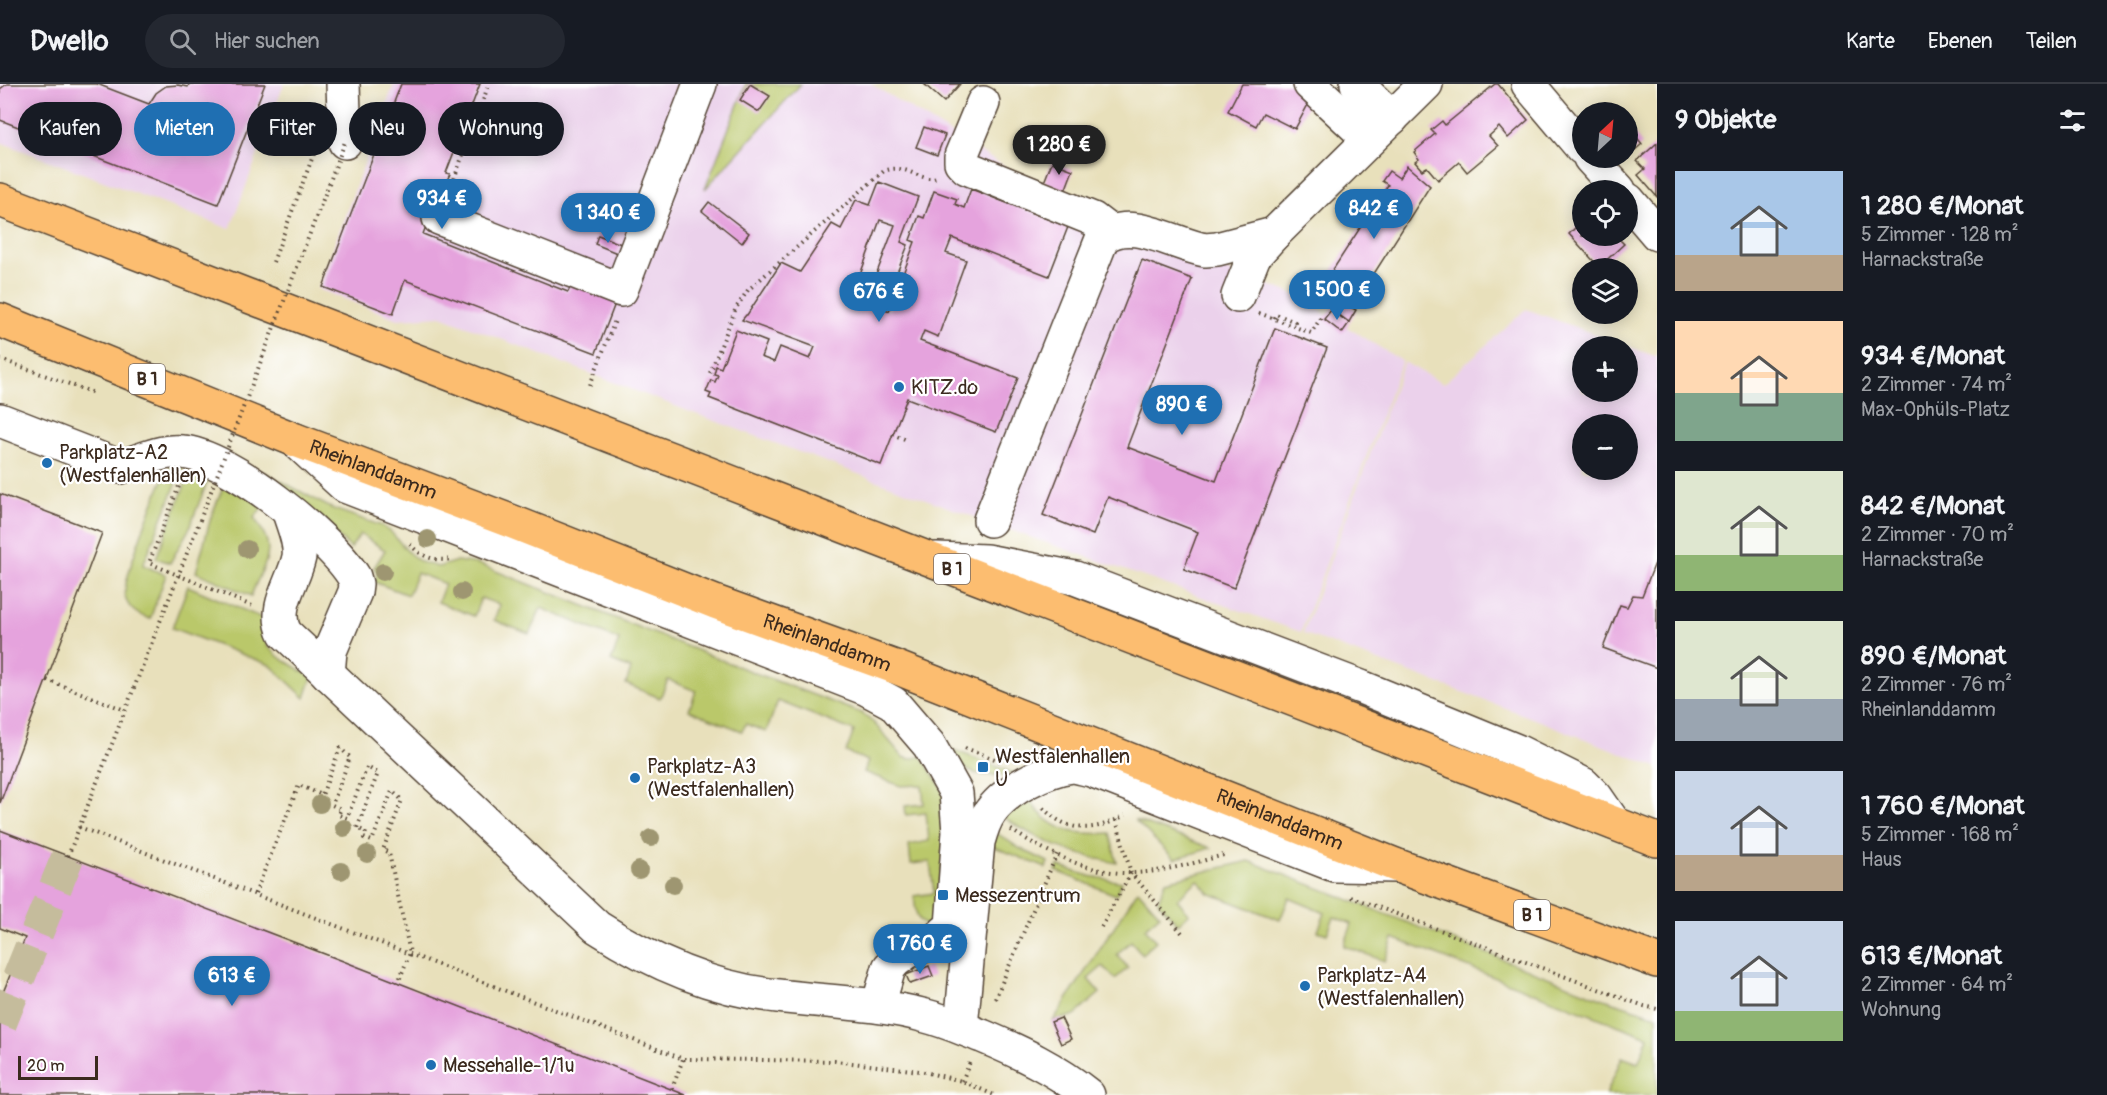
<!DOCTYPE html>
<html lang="de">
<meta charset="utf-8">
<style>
body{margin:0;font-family:Pangolin,sans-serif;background:#242831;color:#f1f3f6;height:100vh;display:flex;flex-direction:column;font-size:22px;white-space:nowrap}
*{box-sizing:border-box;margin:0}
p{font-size:20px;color:#9ea1a6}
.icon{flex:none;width:33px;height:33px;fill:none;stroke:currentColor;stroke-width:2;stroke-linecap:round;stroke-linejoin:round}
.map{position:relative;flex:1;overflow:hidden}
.panel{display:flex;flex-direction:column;background:#171b24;width:450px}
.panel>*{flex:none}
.banner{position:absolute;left:18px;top:18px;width:570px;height:54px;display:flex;gap:12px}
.needle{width:39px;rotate:26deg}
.buttons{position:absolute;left:1572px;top:18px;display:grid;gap:12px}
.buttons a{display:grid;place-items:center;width:66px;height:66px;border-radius:50%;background:#171b24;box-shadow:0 3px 15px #0003;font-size:30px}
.scale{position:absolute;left:18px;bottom:15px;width:80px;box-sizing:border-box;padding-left:6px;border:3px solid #3b2a1e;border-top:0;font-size:16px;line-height:21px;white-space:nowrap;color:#3b2a1e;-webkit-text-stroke:4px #fff;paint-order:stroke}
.price{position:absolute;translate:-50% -51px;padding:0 14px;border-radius:21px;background:#1f6fb2;color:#fff;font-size:20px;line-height:39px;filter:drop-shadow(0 2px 3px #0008)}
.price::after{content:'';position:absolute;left:50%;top:36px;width:18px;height:14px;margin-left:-9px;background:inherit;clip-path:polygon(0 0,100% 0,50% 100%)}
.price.on{background:#222;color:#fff}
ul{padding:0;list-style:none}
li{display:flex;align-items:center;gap:18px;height:150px;padding:0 18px}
li span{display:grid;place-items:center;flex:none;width:168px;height:120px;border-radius:0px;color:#555}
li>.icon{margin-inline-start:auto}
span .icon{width:72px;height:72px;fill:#fffc;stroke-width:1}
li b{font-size:26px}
h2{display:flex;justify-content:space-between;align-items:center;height:72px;padding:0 18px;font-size:26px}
.tag{padding:0 21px;border-radius:27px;background:#171b24;box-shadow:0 3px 15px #0003;font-size:21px;line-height:54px}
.tag.on{background:#1f6fb2;color:#fff}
header{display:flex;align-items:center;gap:36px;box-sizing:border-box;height:84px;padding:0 30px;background:#171b24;border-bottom:2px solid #363941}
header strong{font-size:28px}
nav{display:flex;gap:33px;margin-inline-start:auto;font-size:21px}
.search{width:420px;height:54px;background:#242831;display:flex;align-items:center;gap:15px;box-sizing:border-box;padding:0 21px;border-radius:33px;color:#9ea1a6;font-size:22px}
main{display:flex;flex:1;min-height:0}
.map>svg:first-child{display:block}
.built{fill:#ebd1eb;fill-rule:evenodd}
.green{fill:#bac86b;stroke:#7a7944;stroke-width:1.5}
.building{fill:#e5a3dd;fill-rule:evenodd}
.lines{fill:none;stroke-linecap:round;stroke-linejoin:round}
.minor-tunnel{stroke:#c5bc9c;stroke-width:33;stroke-dasharray:33 16;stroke-linecap:butt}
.minor-casing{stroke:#554536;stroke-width:36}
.major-casing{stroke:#554536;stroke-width:36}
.path{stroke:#554536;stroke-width:4;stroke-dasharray:1.5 4.5;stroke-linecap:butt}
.minor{stroke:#fff;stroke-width:33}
.major{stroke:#fcbd6f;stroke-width:33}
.path-bridge{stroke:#554536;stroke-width:4;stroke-dasharray:1.5 4.5;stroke-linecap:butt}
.tree{fill:#9e9671}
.poi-dot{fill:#1f6fb2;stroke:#fff;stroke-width:2}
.labels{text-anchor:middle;stroke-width:4.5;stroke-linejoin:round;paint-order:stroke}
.shield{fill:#fff;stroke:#766a62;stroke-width:1.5}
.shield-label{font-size:18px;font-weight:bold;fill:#3b2a1e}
.poi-label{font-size:20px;fill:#3b2a1e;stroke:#fff;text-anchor:start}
.street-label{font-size:20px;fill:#3b2a1e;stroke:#fff}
</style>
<header>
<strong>Dwello</strong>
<div class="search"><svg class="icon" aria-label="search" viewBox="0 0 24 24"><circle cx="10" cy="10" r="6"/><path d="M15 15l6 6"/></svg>Hier suchen</div>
<nav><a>Karte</a><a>Ebenen</a><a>Teilen</a></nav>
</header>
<main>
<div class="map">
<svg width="1657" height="1011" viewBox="0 0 1657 1011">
<rect width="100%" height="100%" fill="#fff"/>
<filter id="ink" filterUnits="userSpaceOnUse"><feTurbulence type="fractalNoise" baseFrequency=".0167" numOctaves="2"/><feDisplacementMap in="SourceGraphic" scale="12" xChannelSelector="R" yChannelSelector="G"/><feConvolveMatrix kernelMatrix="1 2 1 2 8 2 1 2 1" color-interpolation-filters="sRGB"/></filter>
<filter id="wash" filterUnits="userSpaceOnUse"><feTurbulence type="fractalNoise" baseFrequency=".008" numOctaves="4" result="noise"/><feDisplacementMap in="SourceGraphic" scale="24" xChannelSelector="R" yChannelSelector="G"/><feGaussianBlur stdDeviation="1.35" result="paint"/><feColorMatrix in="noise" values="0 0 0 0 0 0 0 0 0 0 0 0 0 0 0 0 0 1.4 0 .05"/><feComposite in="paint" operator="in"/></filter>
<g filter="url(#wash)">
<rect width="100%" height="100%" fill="#e8e0bb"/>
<g class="built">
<path d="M0 0H284L230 145 0 58Z"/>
<path d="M394 0H746L707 103 801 0H871L1098 141 1291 209 1402 277 1301 548 985 437 688 327 441 232 398 235 318 205Z"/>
<path d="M1526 225 1657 273V683L1524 631 1303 549 1404 278 1443 300ZM1582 262H1628V308H1582ZM1582 340H1628V386H1582Z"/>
</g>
<g class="green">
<path d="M746 0H801L705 105Z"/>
<path d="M186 376 143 481 166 491 150 535C138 531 127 525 125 511 122 498 160 396 170 384 174 380 181 378 186 376Z"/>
<path d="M193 381 211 388 189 445 170 479 156 474Z"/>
<path d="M264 388 331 424 382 442 391 448 409 469 421 478 438 483 457 477 478 480 734 581 861 629 875 640 903 673 910 675 921 672 949 715 936 835 926 841C914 836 916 823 914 812L934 809 930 778 911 780 909 761 929 757 926 729 906 731 905 722 924 720 922 701 901 702 864 688 868 677 846 668 854 647 778 617 766 648 746 640 742 647 689 626 696 607 668 596 660 614 626 600 631 585 611 577 619 556 541 524 529 550 494 536 500 521 481 514 474 532 438 518 445 500 417 489 408 511 374 498 378 488 374 484 385 466 360 450 351 464Z"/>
<path d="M228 391 267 417 254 434C280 468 264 477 251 512L196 488 211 433Z"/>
<path d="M188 502 269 537 267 562 280 574 312 593 305 614 270 581 172 544Z"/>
<path d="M946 663 1016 690C983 692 965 695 946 663Z"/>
<path d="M1027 713C1049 746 1072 752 1110 749L1117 779C1070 770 1043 759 1003 733Z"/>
<path d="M1135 736 1211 764 1174 775Z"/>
<path d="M992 746 1019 764 1048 778 1046 784 987 760Z"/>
<path d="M1249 777 1604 915 1657 932V1011H1606L1622 973 1638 979 1648 953 1393 854 1385 877 1344 862 1352 840 1334 833 1327 850 1318 847 1325 829 1289 814 1280 836 1209 809 1198 796 1177 815 1189 830 1178 840 1158 817 1166 797Z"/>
<path d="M1058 782 1089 792 1122 798 1116 811 1056 787Z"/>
<path d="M1138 806 1160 831 1145 844 1156 857 1142 870 1131 857 1117 870 1128 884 1115 895 1103 882 1088 895 1100 909 1075 931 1053 937Z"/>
</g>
<g id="blocks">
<g class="building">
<path d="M7 0H97L149 20 156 9 166 2 178 1 188 3 189 0H265L218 120 0 36V5Z"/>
<path d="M401 0H480L446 89 450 90 446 98 443 97 423 150 568 208 572 200 616 217 596 269 405 196 393 230 323 203Z"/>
<path d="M750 0 770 12 759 28 740 16Z"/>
<path d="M924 0H960L944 18Z"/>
<path d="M1242 0H1291L1313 11 1295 45 1263 29 1256 42 1228 27Z"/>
<path d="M1495 0H1498L1528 36 1508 54 1499 43 1489 52 1498 62 1467 88 1459 78 1438 96 1427 83 1422 86 1415 78 1419 75 1414 68 1435 50 1431 46 1442 37 1445 41Z"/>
<path d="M924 43 945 51 937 71 916 63Z"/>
<path d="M1635 51 1642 60 1628 72V58Z"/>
<path d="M1657 59V113L1638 91 1645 85 1637 77Z"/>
<path d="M1052 78 1073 86 1065 107 1044 98Z"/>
<path d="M1407 82 1430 102 1352 224 1356 226 1349 238 1331 225 1338 215 1321 204 1388 101 1382 97 1389 87 1399 94Z"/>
<path d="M879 98 918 113 901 158 908 161 883 224 889 227 915 158 910 156 919 132 924 134 934 107 957 115 955 120 964 124 971 105 1068 143 1049 192 952 154 946 169 966 176 938 253 924 247 920 257 1018 294 996 348 907 314 881 381 709 314 711 310 706 308 711 296 715 298 718 291 714 290 716 282 721 284 736 246 767 258 761 273 774 278 780 263 810 275 815 263 742 236 746 231H747L781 179 800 188 832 140 841 145 856 116 870 121ZM880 136 895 141 870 207 856 202Z"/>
<path d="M709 118 749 149 742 159 702 127Z"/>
<path d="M1582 137V152H1616L1624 160 1599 183 1569 150Z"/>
<path d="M598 151 621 160 617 169 595 160Z"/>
<path d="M1142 176 1192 195 1127 363 1216 397 1275 244 1327 264 1234 504 1184 485 1198 448 1108 413 1093 451 1043 431Z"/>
<path d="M1331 226 1349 239 1342 249 1324 235Z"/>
<path d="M0 410 102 449 0 719Z"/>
<path d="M1657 474V584L1603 564 1620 521 1627 523 1633 511 1642 512Z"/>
<path d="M0 746 343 877 686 1011H0V916L25 854 0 844Z"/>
<path d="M929 882 933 892 910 900 906 891Z"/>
<path d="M1061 934 1071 955 1061 960 1051 938Z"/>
</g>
</g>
</g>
<g filter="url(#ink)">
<use href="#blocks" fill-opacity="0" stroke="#554536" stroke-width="1.5"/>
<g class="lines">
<path class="minor-tunnel" d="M0 940 68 772"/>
<g class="minor-casing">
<g id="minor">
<path d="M343 0 345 58"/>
<path d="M1310 0 1369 55"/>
<path d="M1357 0 1392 34"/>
<path d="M1528 0 1582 64"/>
<path d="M983 19 961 72V78L967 84 1093 135 1110 148"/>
<path d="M1590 74 1619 106"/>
<path d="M1628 116 1657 150"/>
<path d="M439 134 621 206 700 0"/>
<path d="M1238 212 1254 172 1274 150 1426 0"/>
<path d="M0 336 121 383C141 376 161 366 182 368 228 371 331 454 354 493L356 500 355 508 330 567 328 590"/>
<path d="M295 356 345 402 865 604 893 619 929 661 956 709 959 748 952 842 933 858 907 868 895 877 889 884 878 922"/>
<path d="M289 428C293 442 301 458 299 473 294 498 272 523 285 549L597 843C651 878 713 905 778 912 827 918 878 919 926 932 946 937 963 945 982 952 1020 968 1056 985 1088 1011"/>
<path d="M990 436 1102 155C1128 130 1175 161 1205 166L1217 165 1274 150"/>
<path d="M936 475 986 477 1075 494 1361 603 1517 667 1583 700 1596 713 1614 739"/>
<path d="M961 943 978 758C981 747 984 736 991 727 1006 706 1046 685 1072 682 1078 682 1085 685 1091 686L1334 781 1397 782"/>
</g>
</g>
<g class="major-casing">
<g id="major">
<path d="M0 116 1657 756"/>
<path id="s1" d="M0 236 293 355 513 438 715 518 895 583 1398 782 1657 877"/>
</g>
</g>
<g class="path">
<path d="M450 106 489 0"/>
<path d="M273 178 316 64"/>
<path d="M1259 229 1311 249 1321 234"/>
<path d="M1274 234 1276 230 1295 238 1294 241"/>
<path d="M0 275 94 309"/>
<path d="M710 289 736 224 748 206 884 87C907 78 919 99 937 93"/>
<path d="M590 301 616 234"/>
<path d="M892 350 907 356"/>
<path d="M181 397 149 479 252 522"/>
<path d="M410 460C420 472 435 478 451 475"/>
<path d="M47 596 125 626"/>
<path d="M965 664 1003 678"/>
<path d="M1043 724C1069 750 1095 748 1125 731"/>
<path d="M1116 736 1131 789 1183 850"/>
<path d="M79 743 683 975 835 977 920 987 962 997 994 1011"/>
<path d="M1011 746C1046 768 1091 791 1133 789 1164 788 1194 779 1224 771"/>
<path d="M68 772 200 436"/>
<path d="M255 810 299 701 322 711 340 664 350 673 332 721 341 725 338 731 347 734 367 683 378 689 357 744 366 748 364 754 372 757 392 707 402 716 383 766 389 769 410 869 398 899"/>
<path d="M1351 813 1644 922 1657 925"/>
<path d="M1101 843 1131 789"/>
<path d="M995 915 1057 770"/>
<path d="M962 997 970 978"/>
<path d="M672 1005 683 975"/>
</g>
<use href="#minor" class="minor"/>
<use href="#major" class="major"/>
<path class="path-bridge" d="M200 436 345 58"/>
</g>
<g class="tree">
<circle cx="428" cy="455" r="9"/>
<circle cx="247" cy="465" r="9"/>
<circle cx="383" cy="488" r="9"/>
<circle cx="462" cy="508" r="9"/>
<circle cx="320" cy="720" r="9"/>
<circle cx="344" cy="744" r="9"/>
<circle cx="651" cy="754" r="9"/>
<circle cx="367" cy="770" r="9"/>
<circle cx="639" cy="786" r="9"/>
<circle cx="341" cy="787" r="9"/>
<circle cx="673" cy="801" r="9"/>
</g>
</g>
<g class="poi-dot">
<circle cx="899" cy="303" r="6"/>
<circle cx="47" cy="379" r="6"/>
<rect x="977" y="677" width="12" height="12" rx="3"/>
<circle cx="635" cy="694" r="6"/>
<rect x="937" y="805" width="12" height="12" rx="3"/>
<circle cx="1305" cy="902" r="6"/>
<circle cx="431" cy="981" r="6"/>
</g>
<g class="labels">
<g class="shield">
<rect x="129" y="280" width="36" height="30" rx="4.5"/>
<rect x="934" y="470" width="36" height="30" rx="4.5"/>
<rect x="1514" y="816" width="36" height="30" rx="4.5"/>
</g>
<g class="shield-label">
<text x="147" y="301">B 1</text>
<text x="952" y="491">B 1</text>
<text x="1532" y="837">B 1</text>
</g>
<g class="poi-label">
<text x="911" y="310">KITZ.do</text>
<text x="59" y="375">Parkplatz-A2<tspan x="59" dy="23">(Westfalenhallen)</tspan></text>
<text x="995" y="679">Westfalenhallen<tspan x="995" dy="23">U</tspan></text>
<text x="647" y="689">Parkplatz-A3<tspan x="647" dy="23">(Westfalenhallen)</tspan></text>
<text x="955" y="818">Messezentrum</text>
<text x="1317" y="898">Parkplatz-A4<tspan x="1317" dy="23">(Westfalenhallen)</tspan></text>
<text x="443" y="988">Messehalle-1/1u</text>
</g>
<g class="street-label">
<text dy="7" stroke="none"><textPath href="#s1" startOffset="402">Rheinlanddamm</textPath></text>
<text dy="7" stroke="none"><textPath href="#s1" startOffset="888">Rheinlanddamm</textPath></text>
<text dy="7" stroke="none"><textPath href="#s1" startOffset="1374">Rheinlanddamm</textPath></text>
</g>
</g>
</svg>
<div class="buttons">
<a><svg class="needle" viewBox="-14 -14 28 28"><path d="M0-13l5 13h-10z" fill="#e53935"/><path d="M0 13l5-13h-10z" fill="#9ea1a6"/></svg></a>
<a><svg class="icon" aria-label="locate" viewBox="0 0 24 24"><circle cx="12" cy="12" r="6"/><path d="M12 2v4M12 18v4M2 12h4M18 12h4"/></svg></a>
<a><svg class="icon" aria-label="layers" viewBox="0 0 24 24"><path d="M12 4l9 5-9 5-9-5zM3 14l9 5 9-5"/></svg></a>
<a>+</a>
<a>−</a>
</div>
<div class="scale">20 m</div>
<b class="price on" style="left:1059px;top:92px">1 280 €</b>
<b class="price" style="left:442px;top:146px">934 €</b>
<b class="price" style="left:1374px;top:156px">842 €</b>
<b class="price" style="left:608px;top:160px">1 340 €</b>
<b class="price" style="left:1337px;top:237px">1 500 €</b>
<b class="price" style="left:879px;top:239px">676 €</b>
<b class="price" style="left:1182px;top:352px">890 €</b>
<b class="price" style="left:920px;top:891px">1 760 €</b>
<b class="price" style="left:232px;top:923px">613 €</b>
<div class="banner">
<a class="tag">Kaufen</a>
<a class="tag on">Mieten</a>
<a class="tag">Filter</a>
<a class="tag">Neu</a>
<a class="tag">Wohnung</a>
</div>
</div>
<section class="panel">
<h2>9 Objekte<svg class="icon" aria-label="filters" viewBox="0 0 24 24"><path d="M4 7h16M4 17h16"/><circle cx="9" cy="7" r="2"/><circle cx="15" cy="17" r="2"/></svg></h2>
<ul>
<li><span style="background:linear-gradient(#a9c7e8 70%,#b9a48a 0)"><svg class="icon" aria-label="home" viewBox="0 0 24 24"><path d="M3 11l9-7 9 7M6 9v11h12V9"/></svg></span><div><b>1 280 €/Monat</b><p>5 Zimmer · 128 m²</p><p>Harnackstraße</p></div></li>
<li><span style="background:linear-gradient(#ffd9b3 60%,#7fa58c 0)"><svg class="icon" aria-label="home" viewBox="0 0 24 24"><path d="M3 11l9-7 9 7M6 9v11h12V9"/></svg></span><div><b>934 €/Monat</b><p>2 Zimmer · 74 m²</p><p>Max-Ophüls-Platz</p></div></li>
<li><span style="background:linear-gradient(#dfe7d0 70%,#8fb573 0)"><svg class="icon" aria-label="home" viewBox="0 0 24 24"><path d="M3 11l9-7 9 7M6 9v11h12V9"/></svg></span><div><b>842 €/Monat</b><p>2 Zimmer · 70 m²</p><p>Harnackstraße</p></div></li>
<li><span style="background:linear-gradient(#dfe7d0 65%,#9aa5b1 0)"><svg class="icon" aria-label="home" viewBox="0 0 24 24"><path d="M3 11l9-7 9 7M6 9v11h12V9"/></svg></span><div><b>890 €/Monat</b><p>2 Zimmer · 76 m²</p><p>Rheinlanddamm</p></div></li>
<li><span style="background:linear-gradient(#c9d6e8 70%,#b9a48a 0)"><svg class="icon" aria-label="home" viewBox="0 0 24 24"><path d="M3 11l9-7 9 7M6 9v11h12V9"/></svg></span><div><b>1 760 €/Monat</b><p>5 Zimmer · 168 m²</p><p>Haus</p></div></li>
<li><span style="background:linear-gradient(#c9d6e8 75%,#8fb573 0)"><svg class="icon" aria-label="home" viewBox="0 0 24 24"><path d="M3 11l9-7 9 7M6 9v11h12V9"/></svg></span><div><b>613 €/Monat</b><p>2 Zimmer · 64 m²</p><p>Wohnung</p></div></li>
</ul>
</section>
</main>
